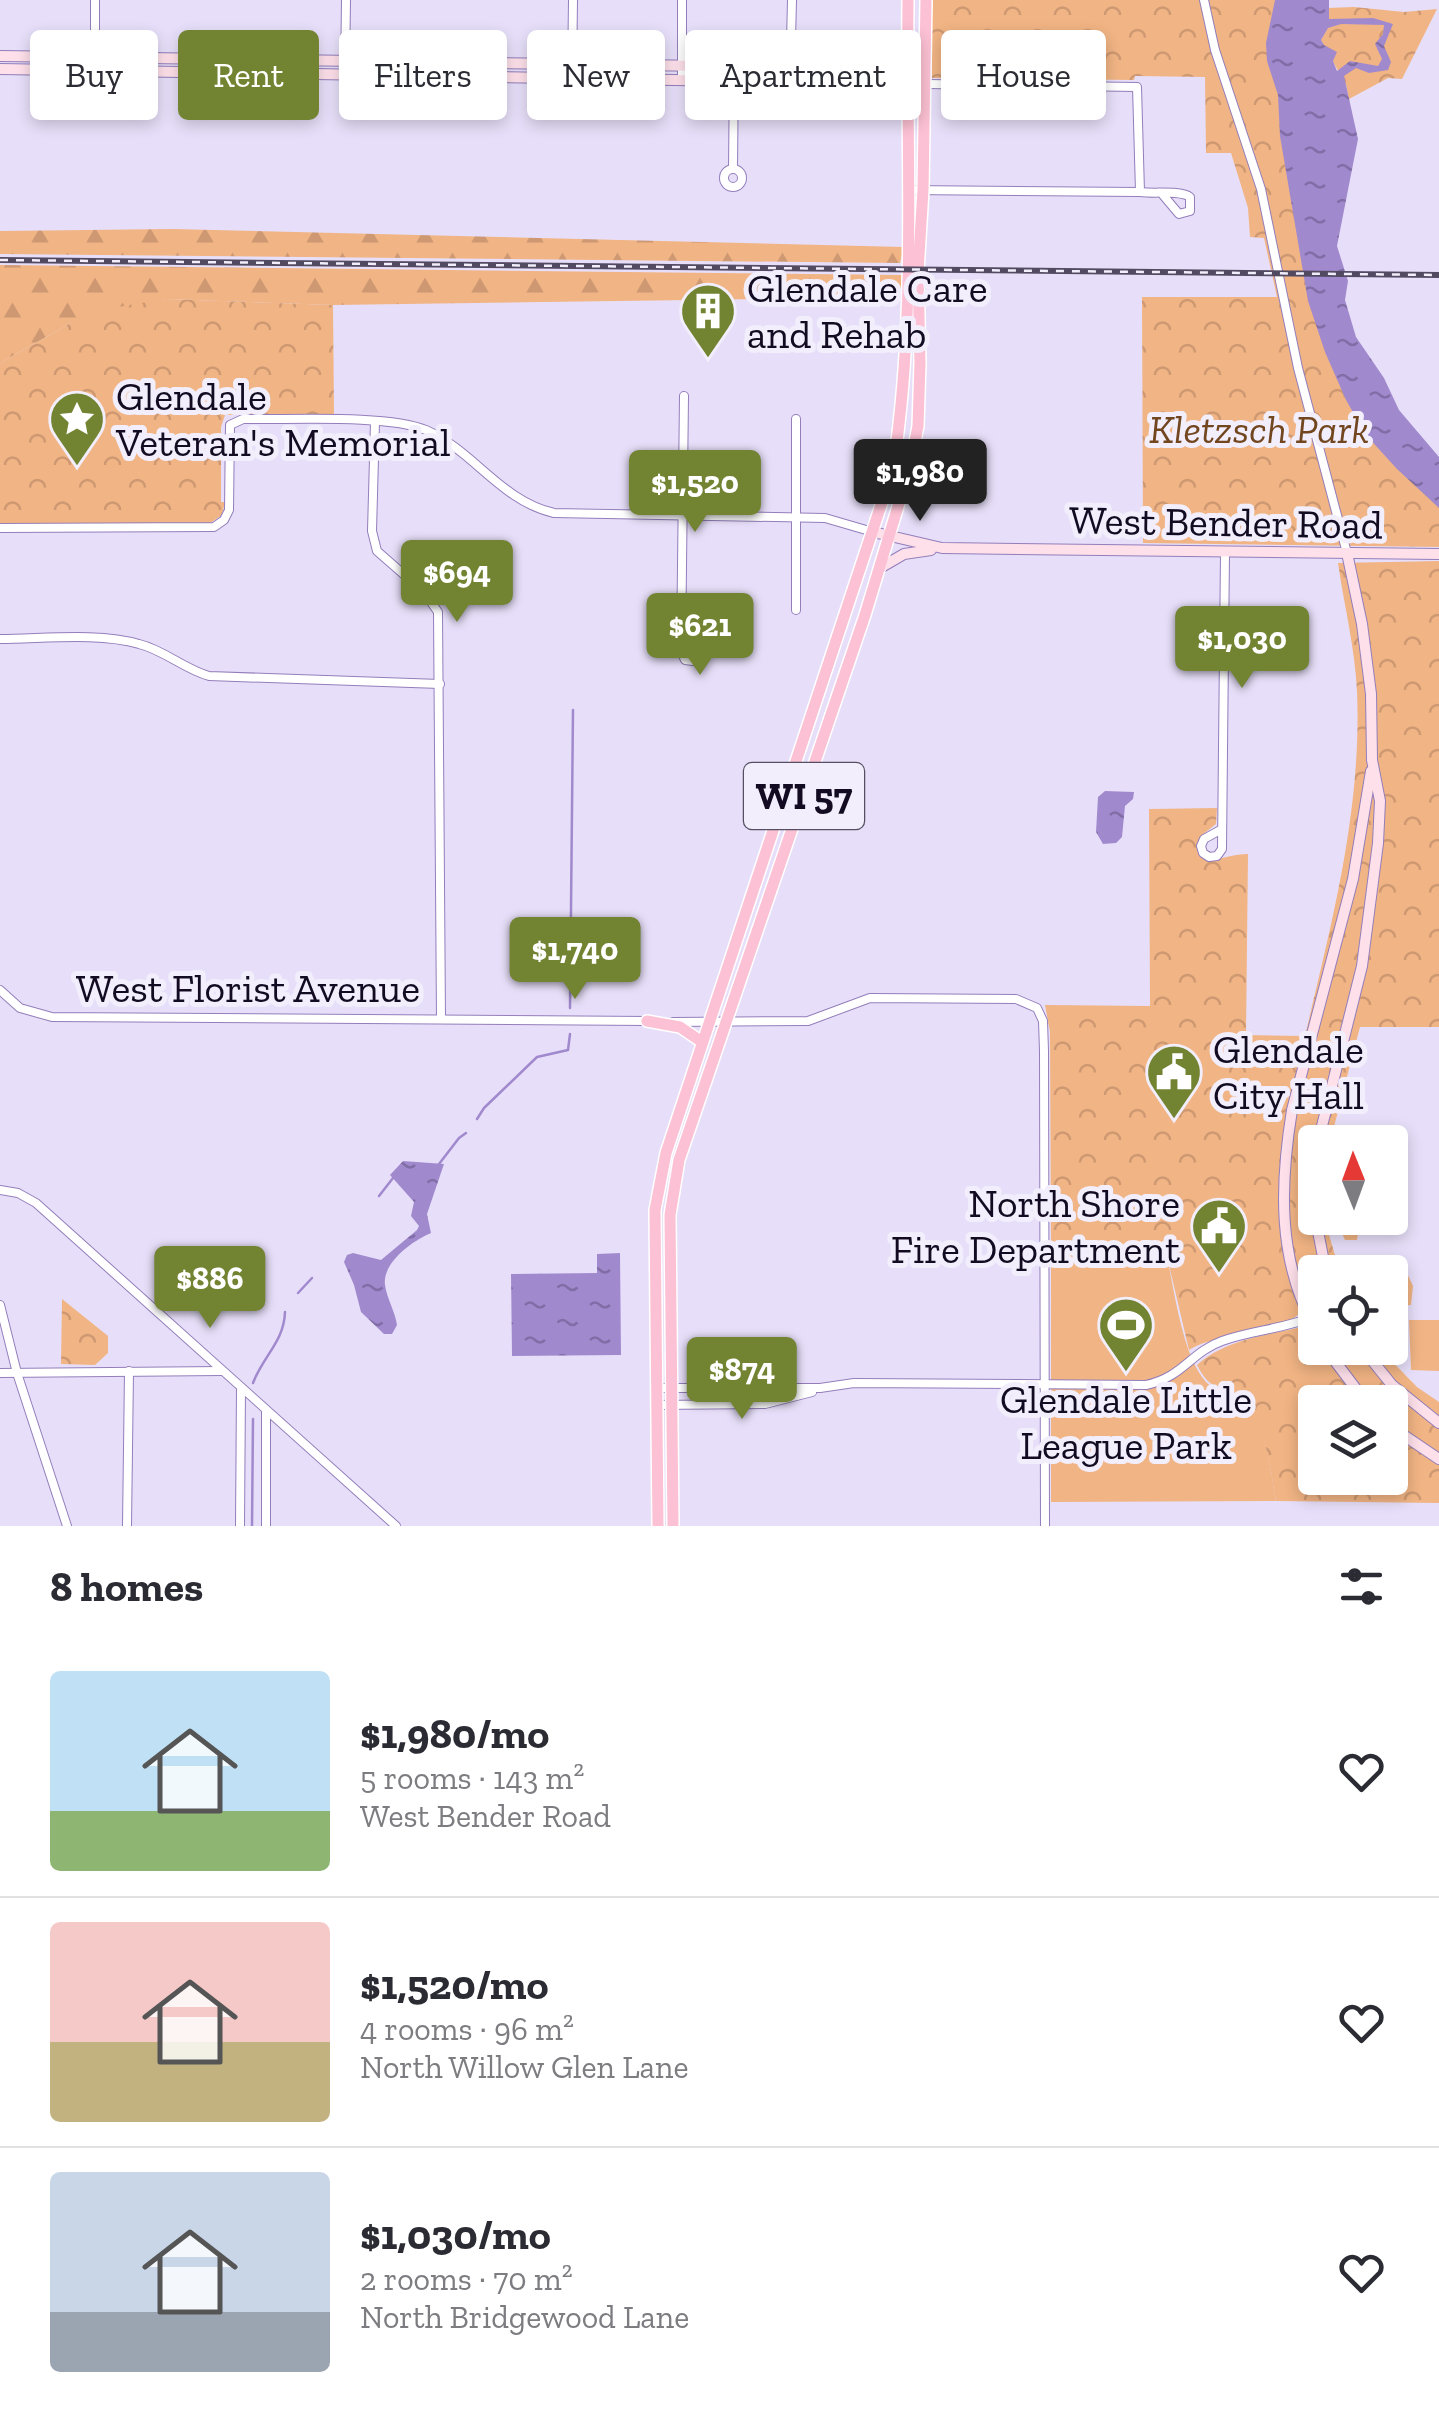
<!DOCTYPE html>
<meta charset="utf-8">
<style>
body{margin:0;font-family:"Zilla Slab",serif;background:#f7f7f7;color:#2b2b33;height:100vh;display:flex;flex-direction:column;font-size:38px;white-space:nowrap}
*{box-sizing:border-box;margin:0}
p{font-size:32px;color:#7c7c81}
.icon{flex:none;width:55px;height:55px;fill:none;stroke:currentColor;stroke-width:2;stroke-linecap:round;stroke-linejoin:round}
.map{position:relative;height:1526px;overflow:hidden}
.panel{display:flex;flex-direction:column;background:#fff;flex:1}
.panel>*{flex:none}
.guide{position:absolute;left:30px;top:30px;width:1380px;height:90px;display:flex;gap:20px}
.needle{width:65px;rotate:359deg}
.controls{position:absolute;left:1298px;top:1125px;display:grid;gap:20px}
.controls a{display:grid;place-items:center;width:110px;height:110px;border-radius:10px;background:#fff;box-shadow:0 5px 15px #0003;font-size:50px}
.price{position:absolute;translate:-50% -85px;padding:0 22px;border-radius:10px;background:#728332;color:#fff;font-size:32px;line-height:65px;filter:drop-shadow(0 2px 5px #0008)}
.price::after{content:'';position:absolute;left:50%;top:60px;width:30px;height:22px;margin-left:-15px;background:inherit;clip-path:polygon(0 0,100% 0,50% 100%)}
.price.on{background:#222;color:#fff}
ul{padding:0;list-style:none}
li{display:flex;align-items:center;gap:30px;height:250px;padding:0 50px}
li+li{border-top:2px solid #e1e1e2}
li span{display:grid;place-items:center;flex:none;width:280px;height:200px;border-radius:10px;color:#555}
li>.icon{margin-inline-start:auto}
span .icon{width:120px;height:120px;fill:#fffc;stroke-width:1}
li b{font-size:42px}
h2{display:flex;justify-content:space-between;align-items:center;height:120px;padding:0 50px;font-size:42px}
.tag{padding:0 35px;border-radius:10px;background:#fff;box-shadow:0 5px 15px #0003;font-size:35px;line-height:90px}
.tag.on{background:#728332;color:#fff}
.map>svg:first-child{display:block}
.green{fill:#f1b484}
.forest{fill:url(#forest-firs)}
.park{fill:url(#park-crowns);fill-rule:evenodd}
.water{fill:url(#water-ripples);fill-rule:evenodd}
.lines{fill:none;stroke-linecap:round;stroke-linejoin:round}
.stream{stroke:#a189ce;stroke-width:2.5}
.street-casing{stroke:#937ebb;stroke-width:10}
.secondary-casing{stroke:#937ebb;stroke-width:12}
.primary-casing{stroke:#fff;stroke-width:14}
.street{stroke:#fff;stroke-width:8}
.secondary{stroke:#fee0ea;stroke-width:10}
.primary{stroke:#fcc1d4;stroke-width:11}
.rail-casing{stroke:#524a61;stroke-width:6}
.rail{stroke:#f2eefc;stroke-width:2.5;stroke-dasharray:8;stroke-linecap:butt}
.labels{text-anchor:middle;stroke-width:10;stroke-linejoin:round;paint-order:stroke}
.shield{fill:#f2eefc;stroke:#564f63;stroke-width:2.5}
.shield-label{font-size:38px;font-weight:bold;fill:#130b21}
.poi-label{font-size:40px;fill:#130b21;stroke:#f2eefc;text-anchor:start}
.park-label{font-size:40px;font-style:italic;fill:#72461f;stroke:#f2eefc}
.street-label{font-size:40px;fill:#130b21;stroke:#f2eefc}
</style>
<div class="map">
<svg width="1439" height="1526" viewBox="0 0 1439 1526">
<defs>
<pattern id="forest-firs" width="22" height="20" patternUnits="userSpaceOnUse" patternTransform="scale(2.5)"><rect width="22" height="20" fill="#f1b484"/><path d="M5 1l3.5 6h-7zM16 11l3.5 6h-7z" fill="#ce9972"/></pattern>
<pattern id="park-crowns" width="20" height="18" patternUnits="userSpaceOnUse" patternTransform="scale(2.5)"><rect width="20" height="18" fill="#f1b484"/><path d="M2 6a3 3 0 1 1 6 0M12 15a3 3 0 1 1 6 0" fill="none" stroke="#ce9972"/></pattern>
<pattern id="water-ripples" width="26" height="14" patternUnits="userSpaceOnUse" patternTransform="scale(2.5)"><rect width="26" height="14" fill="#a189ce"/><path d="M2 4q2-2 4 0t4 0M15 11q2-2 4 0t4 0" fill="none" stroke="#826ea7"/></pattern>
</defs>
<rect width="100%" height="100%" fill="#e7dff9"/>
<g class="green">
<path d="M1165 1248C1174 1285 1181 1354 1206 1382 1212 1389 1225 1390 1234 1396 1268 1418 1269 1465 1276 1501L1051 1502V1250Z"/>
<path d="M1365 1261H1388L1405 1269 1413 1286 1411 1305 1390 1306V1272H1365Z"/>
<path d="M1409 1320H1439V1371L1411 1370Z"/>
</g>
<g class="forest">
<path d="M172 229 904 247 900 263 0 254V231Z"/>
<path d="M0 265 902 275 901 297 333 305 166 299 71 323 0 363Z"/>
</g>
<g class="park">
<path d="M932 0H1301L1329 305 1439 501V547L1143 543 1142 297H1277L1264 238 1250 237 1248 208 1231 153H1206L1205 77 1135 76 1134 80 932 78Z"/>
<path d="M1354 7 1404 12 1437 9 1402 79 1388 78 1349 99 1346 85 1321 40 1327 29V8Z"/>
<path d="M166 299 333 305 334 415H225L221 427V502H225L222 515 209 524 0 523V363L71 323 112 308Z"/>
<path d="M1439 561V1027H1360L1330 1142H1315V1218H1324L1340 1272H1315V1348H1379L1417 1387 1439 1402V1503L1276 1501C1269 1465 1268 1424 1237 1399 1217 1382 1211 1392 1197 1365 1226 1339 1268 1335 1306 1326L1301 1312C1283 1332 1218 1332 1189 1350L1165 1248 1051 1250 1050 1032 1045 1005 1150 1006 1149 809 1217 808 1216 824 1202 835 1197 848 1203 858C1217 862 1231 854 1248 854L1246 1035 1305 1036C1332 922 1362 809 1357 691 1355 648 1344 605 1338 563ZM1315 1402H1390V1478H1315Z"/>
<path d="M1390 1213 1393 1225 1358 1233 1357 1240H1345L1339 1227 1341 1218H1390Z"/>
<path d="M62 1299 108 1336V1353L95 1365 61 1364Z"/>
</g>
<g class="water">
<path d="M1275 0H1329V19L1373 18 1393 24 1384 46 1391 62 1388 70 1369 73 1356 68 1344 76 1358 139 1337 246 1348 281 1345 300 1356 337 1384 378 1399 410 1439 457V508L1397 469 1366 435 1346 400 1325 352 1308 301 1280 136 1278 95 1267 61 1266 43ZM1341 24 1384 25 1383 34 1375 44 1382 59 1378 66 1350 61 1337 71 1333 61 1337 52 1324 45 1321 40 1328 28Z"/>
<path d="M1105 791 1134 792 1133 799 1125 806 1122 837 1116 843 1103 844 1096 832 1098 797Z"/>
<path d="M403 1161 444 1164 427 1214 431 1233C414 1240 382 1262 385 1285 387 1299 395 1311 397 1325L392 1334H384L361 1312 354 1285 344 1262 347 1255 353 1253 381 1260 417 1230 419 1226 411 1216 414 1202 390 1175Z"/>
<path d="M620 1253 621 1355 512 1356 511 1274 597 1273V1254Z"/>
</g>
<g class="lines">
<g class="stream">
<path d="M570 1008 573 710"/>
<path d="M477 1119 484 1108 537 1057 568 1050 570 1034"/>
<path d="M439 1164 459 1138 466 1133"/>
<path d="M379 1196 393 1178"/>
<path d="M298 1293 312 1278"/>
<path d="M253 1383C263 1356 284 1342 285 1312"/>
<path d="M252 1526 253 1419"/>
</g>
<g class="street-casing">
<g id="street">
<path d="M682 0V80"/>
<path d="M1204 0 1215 50 1261 189 1298 368 1347 553"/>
<path d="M95 70V0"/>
<path d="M345 74 346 0"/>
<path d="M572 78 573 0"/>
<path d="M790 81 792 0"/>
<path d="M925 84 1137 87 1140 192"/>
<path d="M733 169 734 67"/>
<circle cx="733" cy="178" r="9"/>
<path d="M907 190 1140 192C1155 194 1180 190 1190 197V211L1179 214 1163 195"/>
<path d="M375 422 372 531 377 551 424 592 438 612 441 1019"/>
<path d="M0 528 214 527 224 520 229 510 230 425 243 419C288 420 388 414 426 430 474 451 501 501 554 513L825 518 873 532"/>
<path d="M796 610V419"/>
<path d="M683 623 700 646V657L693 661 685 660 681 651 684 396"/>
<path d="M0 639C42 639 99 632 139 644 164 650 184 669 209 676L440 684"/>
<path d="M1222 829 1204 839 1201 846 1203 853 1209 857 1217 856 1222 849 1225 552"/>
<path d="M0 990 20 1008 52 1017 649 1021"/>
<path d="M673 1022 808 1021 870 998 1016 999 1037 1008 1043 1021 1044 1051 1045 1526"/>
<path d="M0 1190 18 1193 36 1203 396 1526"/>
<path d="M0 1305 17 1373 67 1526"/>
<path d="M0 1373 222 1371"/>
<path d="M655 1388H820L854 1383 1146 1385C1183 1377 1191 1352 1222 1341 1252 1330 1285 1329 1315 1316"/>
<path d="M655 1405 765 1404 812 1392"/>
<path d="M127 1526 129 1371"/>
<path d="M240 1526 241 1388"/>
<path d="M266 1526V1411"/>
</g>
</g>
<g class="secondary-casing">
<g id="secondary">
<path d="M0 56 925 69"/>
<path d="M0 69 925 84"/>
<path d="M873 532 942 548 1439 554"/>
<path d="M880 568 904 554 931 550"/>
<path d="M1318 1142 1362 966 1378 843 1380 801 1372 760 1371 694 1362 624 1347 553"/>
<path d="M1315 1159 1314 1211 1326 1272"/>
<path d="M1315 1328C1277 1260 1280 1184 1292 1110L1353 879 1371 771"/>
<path d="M1325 1348 1366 1402"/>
<path d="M1362 1348 1392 1385 1439 1423"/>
<path d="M1390 1426 1439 1459"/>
</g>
</g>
<g class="primary-casing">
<g id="primary">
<path d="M647 1021 680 1027 702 1042"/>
<path d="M658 1526 655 1210 666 1153 893 469C917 314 906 156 908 0"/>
<path d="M673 1526 670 1215 679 1160 865 615 910 467 918 426 920 363 918 272 923 190 926 0"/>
</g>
</g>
<use href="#street" class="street"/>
<use href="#secondary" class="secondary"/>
<use href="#primary" class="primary"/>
<g class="rail-casing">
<path id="rail" d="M0 260 1439 275"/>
</g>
<use href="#rail" class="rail"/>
</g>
<defs>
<g id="building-pin" transform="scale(2.875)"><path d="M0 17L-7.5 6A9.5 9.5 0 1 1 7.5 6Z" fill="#728332" stroke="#f2eefc"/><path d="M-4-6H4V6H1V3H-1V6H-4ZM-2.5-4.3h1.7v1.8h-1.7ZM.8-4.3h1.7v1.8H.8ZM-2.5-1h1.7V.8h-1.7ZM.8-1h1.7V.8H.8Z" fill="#fff"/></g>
<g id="sight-pin" transform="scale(2.875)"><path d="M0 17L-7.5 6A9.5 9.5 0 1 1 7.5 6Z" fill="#728332" stroke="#f2eefc"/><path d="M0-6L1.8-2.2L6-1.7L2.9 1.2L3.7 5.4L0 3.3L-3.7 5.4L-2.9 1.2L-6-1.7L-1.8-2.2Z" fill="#fff"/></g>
<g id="civic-pin" transform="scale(2.875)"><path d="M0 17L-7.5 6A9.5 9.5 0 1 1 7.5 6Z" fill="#728332" stroke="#f2eefc"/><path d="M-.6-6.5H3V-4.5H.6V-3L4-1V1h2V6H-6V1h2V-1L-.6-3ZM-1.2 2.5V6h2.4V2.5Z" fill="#fff"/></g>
<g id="stadium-pin" transform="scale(2.875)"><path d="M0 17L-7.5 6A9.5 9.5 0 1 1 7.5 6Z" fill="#728332" stroke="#f2eefc"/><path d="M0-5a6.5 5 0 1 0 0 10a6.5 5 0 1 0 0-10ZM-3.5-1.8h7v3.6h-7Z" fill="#fff"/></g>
</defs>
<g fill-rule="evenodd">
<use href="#building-pin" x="708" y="311"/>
<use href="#sight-pin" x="77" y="419"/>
<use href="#civic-pin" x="1174" y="1072"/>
<use href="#civic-pin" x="1219" y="1226"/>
<use href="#stadium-pin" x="1126" y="1325"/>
</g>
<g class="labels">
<rect class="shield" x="744" y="763" width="120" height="66" rx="8"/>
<g class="shield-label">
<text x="804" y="809">WI 57</text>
</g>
<g class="poi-label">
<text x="747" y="302">Glendale Care<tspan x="747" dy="46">and Rehab</tspan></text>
<text x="116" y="410">Glendale<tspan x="116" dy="46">Veteran's Memorial</tspan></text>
<text x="1213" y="1063">Glendale<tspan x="1213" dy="46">City Hall</tspan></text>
<text x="1180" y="1217" text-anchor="end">North Shore<tspan x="1180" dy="46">Fire Department</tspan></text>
<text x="1126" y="1413" text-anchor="middle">Glendale Little<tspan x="1126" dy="46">League Park</tspan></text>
</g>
<g class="park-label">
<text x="1259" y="443">Kletzsch Park</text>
</g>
<g class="street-label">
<text transform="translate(1226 522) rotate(1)" y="14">West Bender Road</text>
<text x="248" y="1002">West Florist Avenue</text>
</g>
</g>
</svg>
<div class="controls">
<a><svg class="needle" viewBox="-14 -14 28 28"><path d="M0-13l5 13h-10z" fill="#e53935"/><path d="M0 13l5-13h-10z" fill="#7c7c81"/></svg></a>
<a><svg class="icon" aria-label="locate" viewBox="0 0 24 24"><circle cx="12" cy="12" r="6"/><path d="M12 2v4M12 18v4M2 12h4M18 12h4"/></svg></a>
<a><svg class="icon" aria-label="layers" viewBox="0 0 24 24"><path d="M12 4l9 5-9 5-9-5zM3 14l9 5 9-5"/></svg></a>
</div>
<b class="price on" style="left:920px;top:524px">$1,980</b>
<b class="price" style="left:695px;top:535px">$1,520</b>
<b class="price" style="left:457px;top:625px">$694</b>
<b class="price" style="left:700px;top:678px">$621</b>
<b class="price" style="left:1242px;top:691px">$1,030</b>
<b class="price" style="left:575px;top:1002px">$1,740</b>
<b class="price" style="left:210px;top:1331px">$886</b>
<b class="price" style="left:742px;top:1422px">$874</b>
<div class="guide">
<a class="tag">Buy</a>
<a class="tag on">Rent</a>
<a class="tag">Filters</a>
<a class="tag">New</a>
<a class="tag">Apartment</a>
<a class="tag">House</a>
</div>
</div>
<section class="panel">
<h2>8 homes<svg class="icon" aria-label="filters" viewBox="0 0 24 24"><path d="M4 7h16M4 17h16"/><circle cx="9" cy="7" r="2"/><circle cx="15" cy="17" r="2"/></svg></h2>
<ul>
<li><span style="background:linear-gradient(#bfe0f5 70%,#8fb573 0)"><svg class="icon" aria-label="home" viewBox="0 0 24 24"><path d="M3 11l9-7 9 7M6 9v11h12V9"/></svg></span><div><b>$1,980/mo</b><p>5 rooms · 143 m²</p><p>West Bender Road</p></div><svg class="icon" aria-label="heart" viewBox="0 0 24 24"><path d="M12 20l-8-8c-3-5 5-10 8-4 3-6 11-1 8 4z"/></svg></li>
<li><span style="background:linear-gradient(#f6c9c9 60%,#c2b280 0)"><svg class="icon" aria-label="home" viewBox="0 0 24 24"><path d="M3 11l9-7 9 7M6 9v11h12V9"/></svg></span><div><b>$1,520/mo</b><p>4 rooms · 96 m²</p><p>North Willow Glen Lane</p></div><svg class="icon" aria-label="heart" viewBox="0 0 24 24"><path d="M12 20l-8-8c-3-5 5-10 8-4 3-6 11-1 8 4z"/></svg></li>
<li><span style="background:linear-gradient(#c9d6e8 70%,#9aa5b1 0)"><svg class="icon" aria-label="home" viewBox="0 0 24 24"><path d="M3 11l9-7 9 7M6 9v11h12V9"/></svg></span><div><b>$1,030/mo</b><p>2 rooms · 70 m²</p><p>North Bridgewood Lane</p></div><svg class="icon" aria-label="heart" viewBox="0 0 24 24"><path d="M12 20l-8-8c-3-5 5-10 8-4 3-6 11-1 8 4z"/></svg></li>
</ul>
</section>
